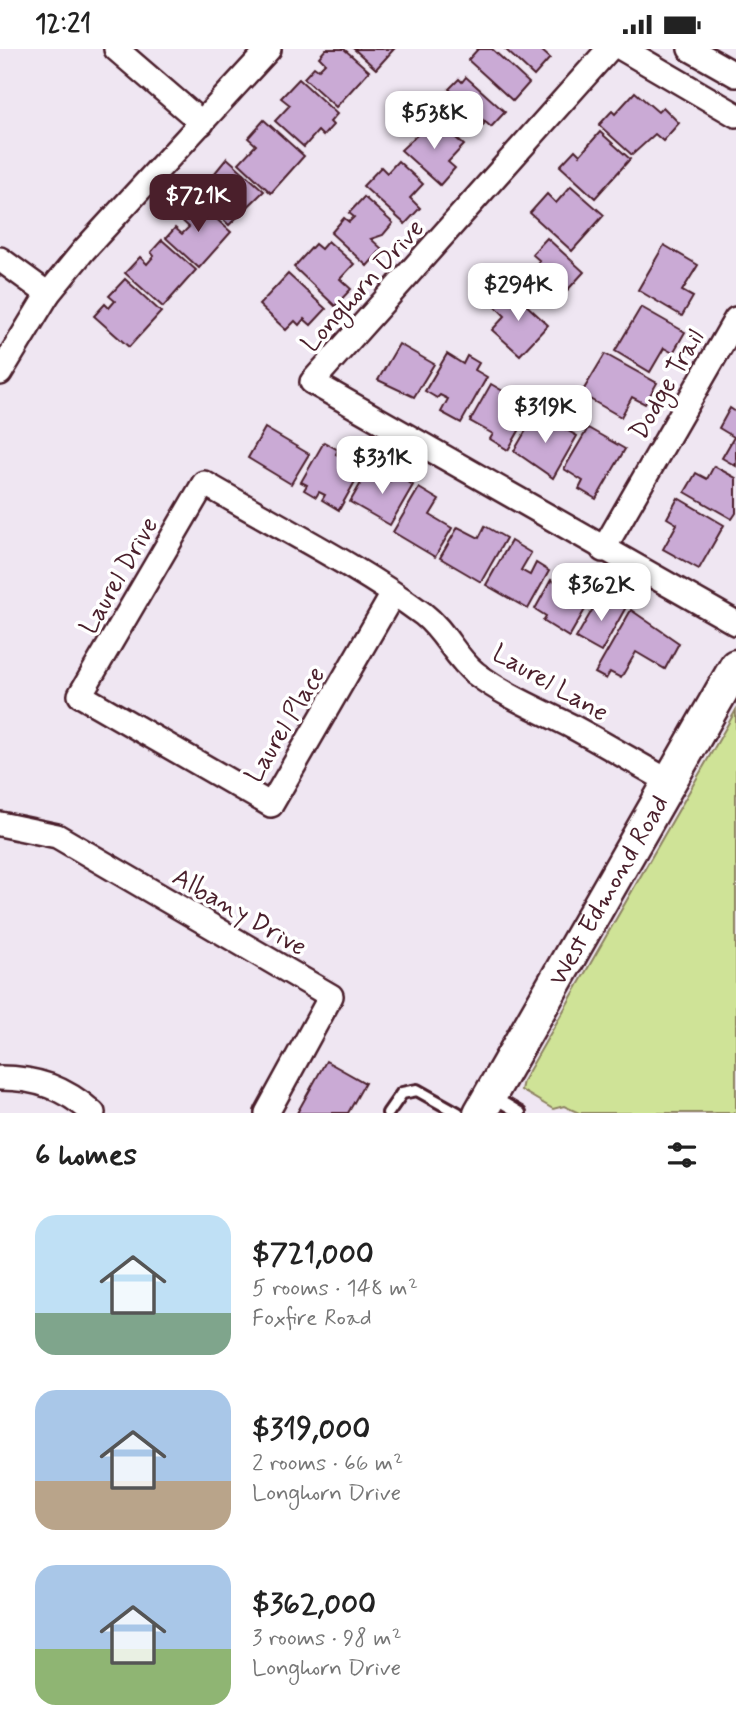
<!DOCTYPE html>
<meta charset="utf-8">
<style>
body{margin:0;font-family:Mynerve,sans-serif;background:#f6f6f6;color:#222;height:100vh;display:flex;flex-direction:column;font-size:26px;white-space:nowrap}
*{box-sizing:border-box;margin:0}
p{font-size:23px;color:#767676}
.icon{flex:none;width:38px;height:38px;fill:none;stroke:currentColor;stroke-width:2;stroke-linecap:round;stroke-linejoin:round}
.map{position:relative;height:1064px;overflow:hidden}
.side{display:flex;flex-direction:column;background:#fff;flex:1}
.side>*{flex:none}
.price{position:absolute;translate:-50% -60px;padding:0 16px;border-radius:14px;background:#fff;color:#222;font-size:23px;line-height:46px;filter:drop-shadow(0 2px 4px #0008)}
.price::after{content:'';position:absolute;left:50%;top:42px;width:21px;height:16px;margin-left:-10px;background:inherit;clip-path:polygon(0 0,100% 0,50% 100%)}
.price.selected{background:#4a1f2b;color:#fff}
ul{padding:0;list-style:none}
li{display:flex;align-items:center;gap:21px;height:175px;padding:0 35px}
li span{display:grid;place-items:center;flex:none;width:196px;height:140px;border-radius:21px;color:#555}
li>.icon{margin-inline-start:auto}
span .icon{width:84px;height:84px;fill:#fffc;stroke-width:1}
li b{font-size:30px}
h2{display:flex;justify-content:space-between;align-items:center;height:84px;padding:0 35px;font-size:30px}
.status{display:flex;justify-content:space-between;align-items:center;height:49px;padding:0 35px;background:#fff;direction:ltr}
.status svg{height:19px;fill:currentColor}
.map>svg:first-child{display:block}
.green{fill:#cfe397;stroke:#8c8161;stroke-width:2}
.building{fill:#caaad5;stroke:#4a1f2b;stroke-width:2}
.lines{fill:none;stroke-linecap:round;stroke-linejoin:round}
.lane-casing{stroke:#4a1f2b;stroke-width:16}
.street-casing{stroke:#4a1f2b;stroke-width:28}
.secondary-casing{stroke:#4a1f2b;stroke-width:37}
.lane{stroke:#fff;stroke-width:10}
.street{stroke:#fff;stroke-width:23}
.secondary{stroke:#fff;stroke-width:32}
.labels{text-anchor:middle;stroke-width:7;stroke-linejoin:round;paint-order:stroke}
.street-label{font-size:26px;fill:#4a1f2b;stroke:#fff}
</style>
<div class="status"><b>12:21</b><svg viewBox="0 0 49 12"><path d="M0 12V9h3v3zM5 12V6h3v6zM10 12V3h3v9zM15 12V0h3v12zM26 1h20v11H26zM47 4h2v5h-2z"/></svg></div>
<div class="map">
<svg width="736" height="1064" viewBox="0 0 736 1064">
<rect width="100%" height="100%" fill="#efe6f2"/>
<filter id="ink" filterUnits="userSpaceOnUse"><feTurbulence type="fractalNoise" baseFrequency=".0143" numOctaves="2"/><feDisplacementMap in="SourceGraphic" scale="14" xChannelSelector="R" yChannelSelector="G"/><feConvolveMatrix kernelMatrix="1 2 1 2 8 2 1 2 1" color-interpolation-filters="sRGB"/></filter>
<g filter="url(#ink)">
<path class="green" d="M736 661V1064H579L564 1057 553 1060 521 1041 523 1032Z"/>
<g class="building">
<path d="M326 0H344L369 22 336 58 304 29 314 18 318 21 325 14 319 8Z"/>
<path d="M354 0H394L376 20Z"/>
<path d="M478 0H492L529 34 513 52 468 11Z"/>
<path d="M505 0H540L550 9 534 27Z"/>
<path d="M466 28 505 63 491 78 482 70 484 75 467 89 439 63 455 46 449 40 459 30 462 33Z"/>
<path d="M299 30 337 65 330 73 333 76 323 87 318 82 304 98 275 72 290 56 281 49Z"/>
<path d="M635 43 658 63 663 58 679 74 663 92 655 85 632 106 599 76 612 62 615 65Z"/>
<path d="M434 70 464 96 448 113 455 119 440 136 401 101Z"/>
<path d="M264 71 304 107 271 144 239 114 256 96 248 89Z"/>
<path d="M600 83 630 110 595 149 560 117 575 101 580 106Z"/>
<path d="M227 109 264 142 229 176 197 146Z"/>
<path d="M398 112 423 135 410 149 420 159 405 175 363 137 381 118 387 124Z"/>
<path d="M571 137 604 166 572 202 530 164 547 145 556 154Z"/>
<path d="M364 148 393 174 383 186 371 190 382 200 367 217 331 184 344 169 349 173 354 168 349 164Z"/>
<path d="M193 149 231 183 199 219 166 189 175 179 182 185 189 178 177 167Z"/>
<path d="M547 189 584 223 552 258 523 232 540 212 532 205Z"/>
<path d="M162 191 196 221 163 258 125 224 140 208 147 215 154 207 151 203Z"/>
<path d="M328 192 354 215 340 230 351 240 335 257 294 218 315 195 321 200Z"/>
<path d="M664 196 698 216 682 242 693 248 682 267 638 241Z"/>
<path d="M288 225 326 260 311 276 304 270 299 276 295 272 286 281 259 256Z"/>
<path d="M125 230 161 263 129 298 94 267 105 255 109 259 115 252 109 247Z"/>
<path d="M510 241 548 276 520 306 492 281 505 267 495 257Z"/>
<path d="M641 258 685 283 673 304 664 299 650 323 615 302Z"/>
<path d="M399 295 434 315 414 348 378 331Z"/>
<path d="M447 305 463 315 467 307 479 314 475 321 487 328 461 374 441 363 448 350 440 346 437 349 425 342Z"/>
<path d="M605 305 657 334 645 355 632 348 621 368 581 345Z"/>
<path d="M491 335 532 359 508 401 490 390 493 385 470 372Z"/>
<path d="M730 359 736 363V417L722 409 734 388 719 379Z"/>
<path d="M536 364 577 387 553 429 514 402Z"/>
<path d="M265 379 309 405 291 435 248 409Z"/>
<path d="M588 379 625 400 596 450 579 440 583 432 564 420Z"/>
<path d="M324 393 338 401 336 405 362 420 339 461 322 451 325 446 319 443 316 448 304 441 307 436 301 433Z"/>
<path d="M714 417 736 429V464L732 470 685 443 696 424 707 430Z"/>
<path d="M369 420 390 432 395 425 413 436 390 476 350 453Z"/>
<path d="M419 439 439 451 430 466 452 479 435 508 393 483Z"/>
<path d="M678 449 724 476 699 520 663 500 677 475 667 469Z"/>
<path d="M485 477 506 489 481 533 440 509 458 478 479 489Z"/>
<path d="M511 492 531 504 521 521 530 526 536 514 549 522 528 560 486 536Z"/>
<path d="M577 529 597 540 569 588 543 572 546 567 535 560 551 531 570 542Z"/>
<path d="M602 544 626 558 601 603 576 589Z"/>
<path d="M631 561 679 594 665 620 636 603 621 629 610 623 606 630 595 624Z"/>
<path d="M326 1012 365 1034 348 1064H297Z"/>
</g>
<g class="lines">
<g class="lane-casing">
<g id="lane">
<path d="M493 1048 520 1064"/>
<path d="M388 1064 402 1044 417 1041 458 1064"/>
</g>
</g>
<g class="street-casing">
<g id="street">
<path d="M116 0 202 74"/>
<path d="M609 0 312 333 736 574"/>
<path d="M623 0 736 66"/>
<path d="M690 0 736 26"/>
<path d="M0 210 48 245"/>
<path d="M0 324 48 245 84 201 269 0"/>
<path d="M603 501 736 270"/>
<path d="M393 545 271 756 80 646 204 434C274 475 358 517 423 565 445 582 454 607 475 624 505 647 540 661 573 678 606 696 638 715 670 733"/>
<path d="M0 775 57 787 331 947 267 1064"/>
<path d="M0 1029C37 1029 65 1039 93 1064"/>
</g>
</g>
<g class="secondary-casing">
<g id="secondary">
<path id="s1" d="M480 1064 736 617"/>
</g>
</g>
<use href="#lane" class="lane"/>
<use href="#street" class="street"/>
<use href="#secondary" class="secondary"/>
</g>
</g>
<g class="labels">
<g class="street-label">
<text transform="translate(362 236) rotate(-48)" y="9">Longhorn Drive</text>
<text transform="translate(666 335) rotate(-60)" y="9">Dodge Trail</text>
<text transform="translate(118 526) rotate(-60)" y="9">Laurel Drive</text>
<text transform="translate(551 633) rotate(30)" y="9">Laurel Lane</text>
<text transform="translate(284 675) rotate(-59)" y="9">Laurel Place</text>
<text dy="9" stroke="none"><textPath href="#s1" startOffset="257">West Edmond Road</textPath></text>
<text transform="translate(240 862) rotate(30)" y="9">Albany Drive</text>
</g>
</g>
</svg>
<b class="price" style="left:434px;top:102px">$538K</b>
<b class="price selected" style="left:198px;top:185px">$721K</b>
<b class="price" style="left:518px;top:274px">$294K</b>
<b class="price" style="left:545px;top:396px">$319K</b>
<b class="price" style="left:382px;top:447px">$331K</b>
<b class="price" style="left:601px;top:574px">$362K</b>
</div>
<section class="side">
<h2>6 homes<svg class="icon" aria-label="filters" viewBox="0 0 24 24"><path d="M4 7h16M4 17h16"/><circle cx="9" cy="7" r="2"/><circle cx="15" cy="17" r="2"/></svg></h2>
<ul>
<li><span style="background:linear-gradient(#bfe0f5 70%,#7fa58c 0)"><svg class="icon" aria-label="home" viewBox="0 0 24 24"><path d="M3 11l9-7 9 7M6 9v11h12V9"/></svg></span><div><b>$721,000</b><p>5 rooms · 148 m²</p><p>Foxfire Road</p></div></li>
<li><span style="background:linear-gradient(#a9c7e8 65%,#b9a48a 0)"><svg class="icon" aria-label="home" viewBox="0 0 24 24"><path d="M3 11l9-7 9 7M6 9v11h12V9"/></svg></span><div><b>$319,000</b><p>2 rooms · 66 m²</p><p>Longhorn Drive</p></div></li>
<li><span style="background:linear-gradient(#a9c7e8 60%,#8fb573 0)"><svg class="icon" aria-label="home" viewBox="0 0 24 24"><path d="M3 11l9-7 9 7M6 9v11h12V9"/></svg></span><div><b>$362,000</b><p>3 rooms · 98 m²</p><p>Longhorn Drive</p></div></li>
</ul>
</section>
